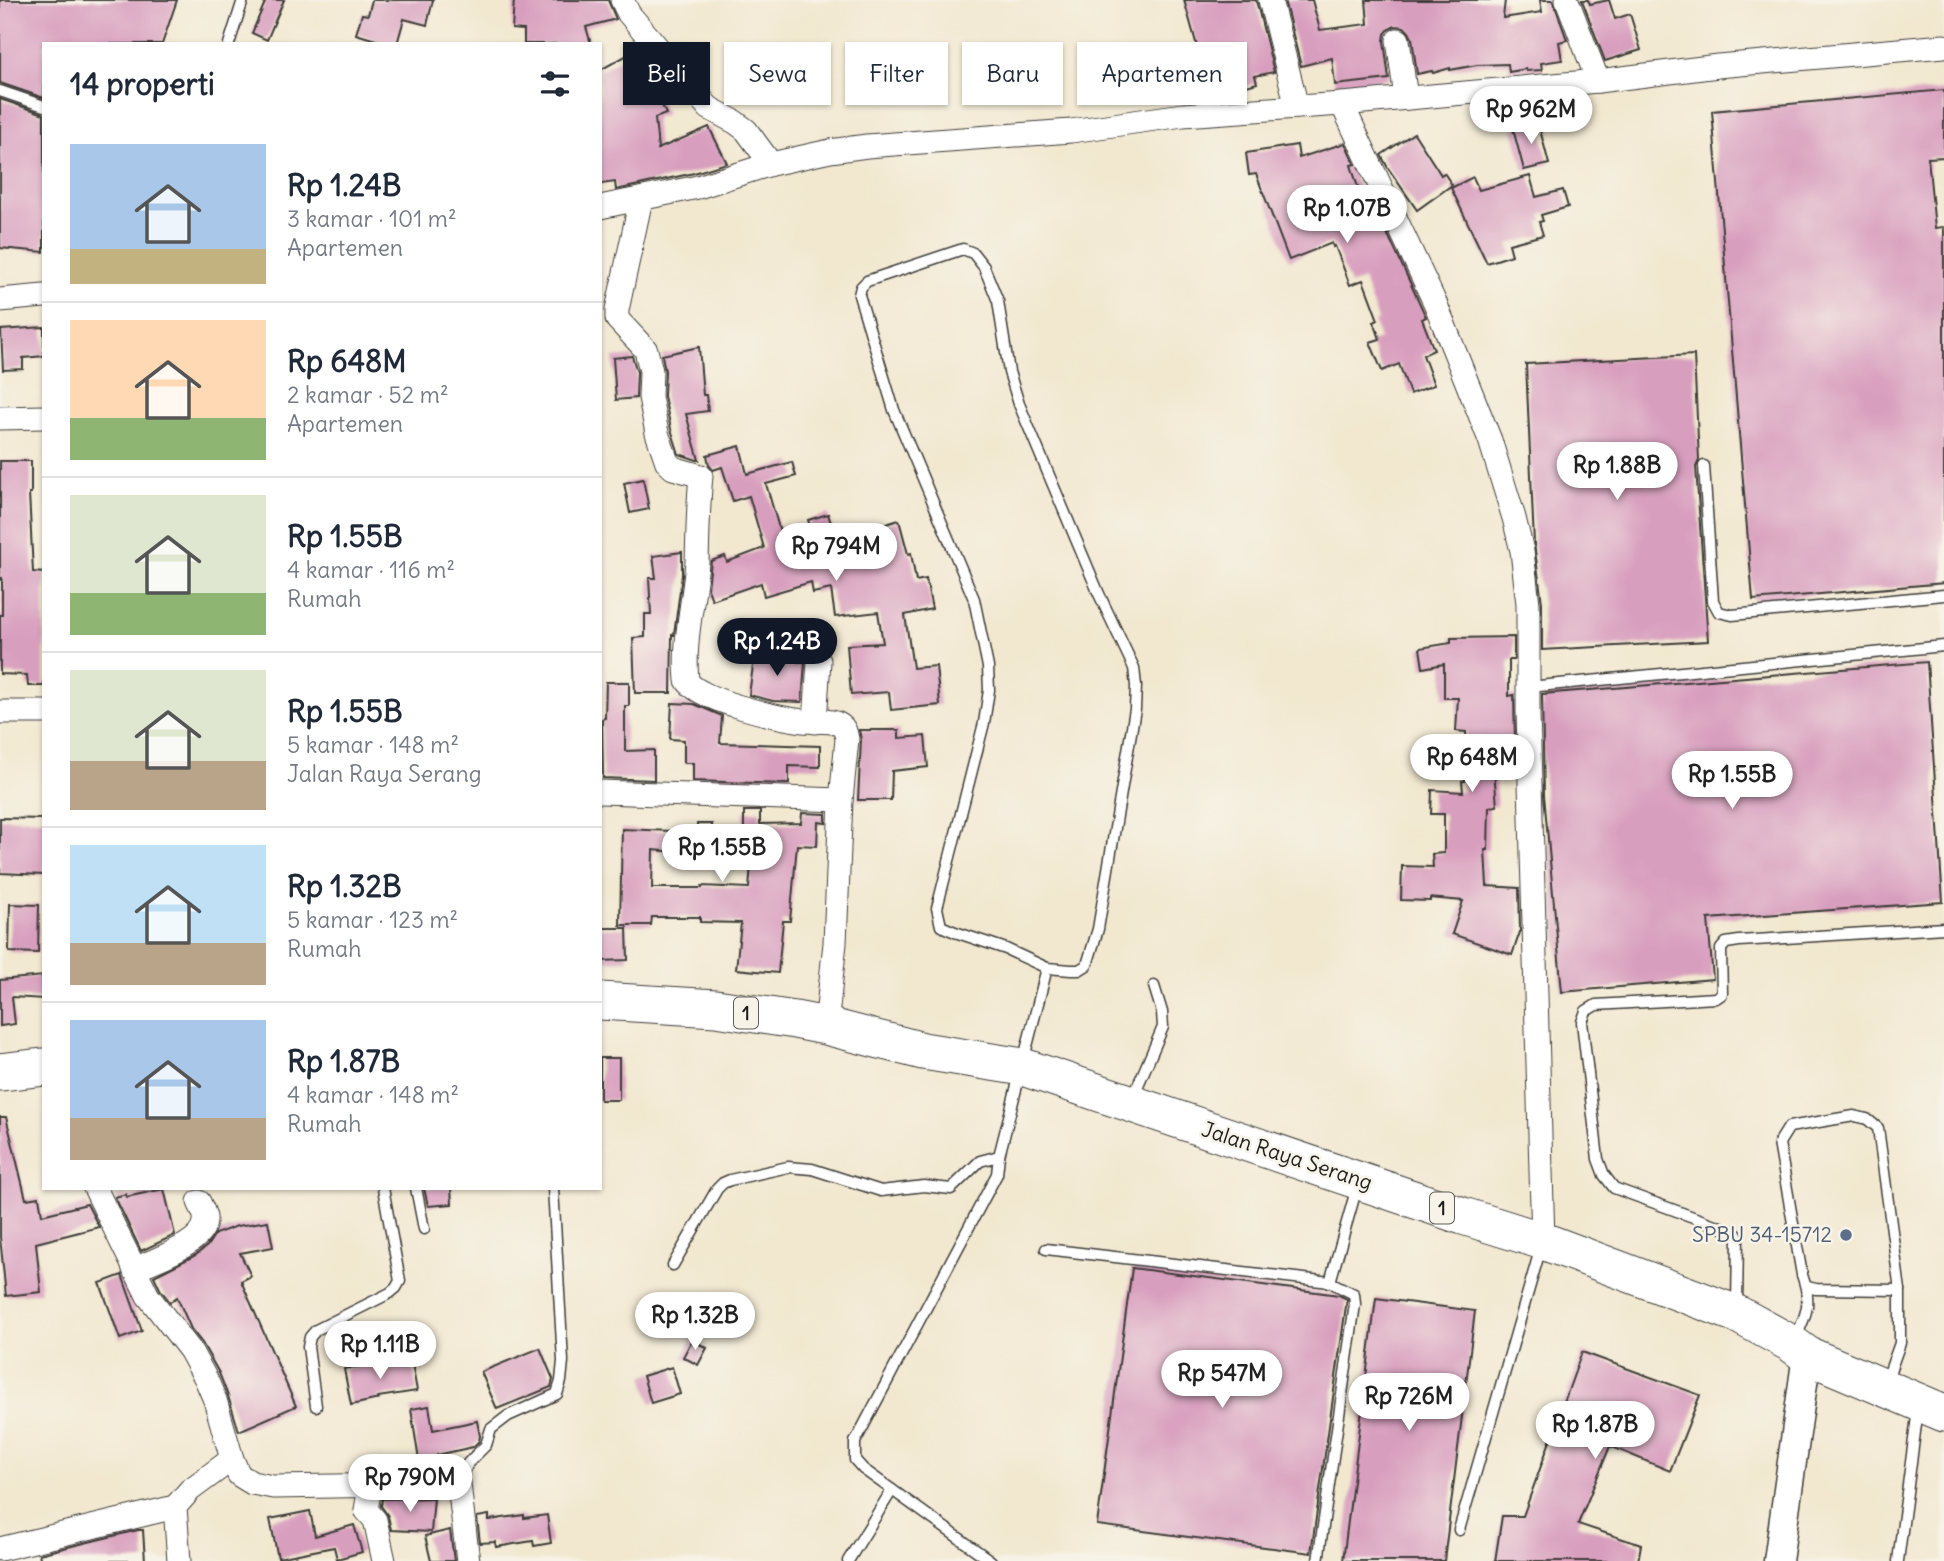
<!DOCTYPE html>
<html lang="id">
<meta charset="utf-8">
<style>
body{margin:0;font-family:Delius,sans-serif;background:#f2f2f3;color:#1f2937;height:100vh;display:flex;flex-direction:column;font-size:26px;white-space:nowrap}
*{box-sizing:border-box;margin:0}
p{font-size:23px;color:#747a83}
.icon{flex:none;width:38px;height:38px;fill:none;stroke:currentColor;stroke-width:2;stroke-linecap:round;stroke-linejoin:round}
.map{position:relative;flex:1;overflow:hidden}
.side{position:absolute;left:42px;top:42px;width:560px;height:1148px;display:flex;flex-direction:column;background:#fff;border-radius:0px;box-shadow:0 2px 5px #0004}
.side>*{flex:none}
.banner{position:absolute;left:623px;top:42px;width:665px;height:63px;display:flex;gap:14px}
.price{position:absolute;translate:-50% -60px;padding:0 16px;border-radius:24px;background:#fff;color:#222;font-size:23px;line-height:46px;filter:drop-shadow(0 2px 4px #0008)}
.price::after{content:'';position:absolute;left:50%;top:42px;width:21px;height:16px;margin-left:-10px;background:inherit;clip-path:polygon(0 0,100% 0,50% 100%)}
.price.on{background:#111827;color:#fff}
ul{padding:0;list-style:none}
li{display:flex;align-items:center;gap:21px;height:175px;padding:0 28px}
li+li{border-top:2px solid #e0e1e3}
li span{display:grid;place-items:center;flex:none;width:196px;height:140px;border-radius:0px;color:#555}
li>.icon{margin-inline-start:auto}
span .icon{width:84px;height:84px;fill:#fffc;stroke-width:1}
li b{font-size:30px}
h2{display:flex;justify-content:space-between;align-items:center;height:84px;padding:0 28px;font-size:30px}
.chip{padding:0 24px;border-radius:0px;background:#fff;box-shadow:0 2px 5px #0004;font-size:24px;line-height:63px}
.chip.on{background:#111827;color:#fff}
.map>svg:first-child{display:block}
.building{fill:#d89ebe}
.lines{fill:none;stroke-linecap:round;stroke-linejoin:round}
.service-casing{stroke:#3c3b37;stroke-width:13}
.minor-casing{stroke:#3c3b37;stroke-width:25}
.tertiary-casing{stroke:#3c3b37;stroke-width:31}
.trunk-casing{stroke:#3c3b37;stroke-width:39}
.service{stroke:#fff;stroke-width:10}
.minor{stroke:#fff;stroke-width:23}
.tertiary{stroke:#fff;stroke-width:28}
.trunk{stroke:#fff;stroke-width:37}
.service-dot{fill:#5c6f8a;stroke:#f7f3e8;stroke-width:2.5}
.labels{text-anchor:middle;stroke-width:5;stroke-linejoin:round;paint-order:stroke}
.shield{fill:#f7f3e8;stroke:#5e5c59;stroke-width:2}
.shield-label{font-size:19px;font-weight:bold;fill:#1c1c1c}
.street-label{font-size:21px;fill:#1c1c1c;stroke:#f7f3e8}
.service-label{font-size:21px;fill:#4e5e75;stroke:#f7f3e8;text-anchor:end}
</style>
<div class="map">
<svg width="1944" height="1561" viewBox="0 0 1944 1561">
<rect width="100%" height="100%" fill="#f7f3e8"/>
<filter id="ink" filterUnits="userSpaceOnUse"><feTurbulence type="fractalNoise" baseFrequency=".0143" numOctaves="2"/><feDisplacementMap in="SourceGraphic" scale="14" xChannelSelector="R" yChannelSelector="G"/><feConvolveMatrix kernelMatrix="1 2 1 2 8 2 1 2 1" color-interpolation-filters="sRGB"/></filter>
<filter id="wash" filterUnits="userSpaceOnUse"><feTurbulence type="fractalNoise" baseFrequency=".00686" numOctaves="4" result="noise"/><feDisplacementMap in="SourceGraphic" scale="28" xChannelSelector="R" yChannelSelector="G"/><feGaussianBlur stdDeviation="1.57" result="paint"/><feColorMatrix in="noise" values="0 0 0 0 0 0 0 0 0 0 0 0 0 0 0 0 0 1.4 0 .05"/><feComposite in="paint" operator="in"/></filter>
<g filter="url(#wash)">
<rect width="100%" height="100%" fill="#f2e8d0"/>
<g id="blocks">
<g class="building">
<path d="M0 0H177L162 44H44V98L0 83Z"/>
<path d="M266 0H284L267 40 252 33Z"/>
<path d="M372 0H433L427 25 404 19 397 44H389L356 34 362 14 368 15Z"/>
<path d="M514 0H608L616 19 586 27 591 44H524V30L512 29Z"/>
<path d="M1184 0H1256L1274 72 1255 76 1257 83 1211 96Z"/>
<path d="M1284 0H1312L1320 30 1368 24 1366 0H1505L1503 18 1542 12 1540 0H1553L1567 40 1559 42 1562 60 1541 63 1542 70 1526 71V69L1509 72 1508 64 1477 65 1450 70V68L1433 73 1432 71 1417 74 1412 38 1409 32 1404 27 1395 26 1389 29 1385 34 1384 41 1389 79 1335 85 1332 58 1301 66Z"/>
<path d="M1582 0H1588L1590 4 1609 0 1615 19 1630 14 1641 50 1605 61Z"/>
<path d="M640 48 675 90 660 101 666 114 655 118 658 149 709 127 727 163 694 173 616 190 615 182 600 184V70Z"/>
<path d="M1944 90V157L1928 158 1935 228 1944 227V583L1753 600 1712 111Z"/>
<path d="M0 99 44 114V252L0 248Z"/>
<path d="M1538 122 1549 164 1524 170 1513 129Z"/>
<path d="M1414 133 1441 175 1444 173 1452 185 1417 210 1388 168 1381 155Z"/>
<path d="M1345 143 1355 164 1351 165 1365 210 1375 207 1426 317 1422 319 1434 350 1423 355 1434 385 1410 394 1399 364 1382 371 1370 342 1380 339 1374 322 1378 320 1363 280 1350 285 1335 246 1333 247 1332 243 1289 260 1256 174 1249 175 1246 153 1297 145 1299 158Z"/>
<path d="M1530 176 1536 197 1563 190 1568 207 1541 215 1543 221 1539 222 1543 235 1509 244 1512 255 1487 263 1451 188 1473 177 1479 190Z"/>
<path d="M44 327V356L23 358V369L3 370 1 330Z"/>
<path d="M699 347 703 395H706L708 411 686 414 699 460H697L679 454 671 429 664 396 665 371 662 355Z"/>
<path d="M1694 355 1699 460 1696 467 1708 641 1542 650V603L1534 543 1526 364Z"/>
<path d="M632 356 637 372 636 398 616 400 613 358Z"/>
<path d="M740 446 747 474 792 462 796 476 766 484 786 552 816 544 808 520 828 514 836 539 899 520 908 554 911 553 916 581 926 579 932 609 905 615 913 668 936 666 940 705 891 710 889 692 851 695 847 645 883 643 878 612 835 617 831 589 813 593 811 582 764 596 761 583 712 600 708 589 711 561 725 556 727 562 764 548 749 496 733 501 722 467 713 470 709 465 707 455Z"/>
<path d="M0 461H31V493H29L33 572 44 573V686H28L27 675 0 674V615H2V578L0 579Z"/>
<path d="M643 479 649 509 630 513 624 483Z"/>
<path d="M682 552V575L674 635H672L671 693H635L633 638 645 637V614H651L649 578H656L653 556Z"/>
<path d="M1514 637V660H1509V696L1514 695 1515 744H1495L1496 759H1493L1497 806 1489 807 1488 850H1485L1487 886 1519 888 1520 932 1512 955 1452 934 1463 901 1430 898V901L1401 900 1402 866 1433 867 1432 854 1444 853V814H1431L1432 790 1463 792 1462 781H1465L1463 764H1467L1466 732 1456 731 1458 698H1444V664L1423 668 1420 648 1451 643V638Z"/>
<path d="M755 651 779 654 778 655 798 657V662H805L802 702 773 701 749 695Z"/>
<path d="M1927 662 1943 902 1708 919 1713 979 1562 992 1544 795 1542 694Z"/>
<path d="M606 682H629V706H625V751L654 750V780L603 778 602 719 605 718Z"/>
<path d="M672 703 694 704 722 716 720 743 820 746V767L789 766V784L693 781V763H684V740L670 739Z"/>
<path d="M859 730H899V738L925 736 928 767 892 771 891 800H858L861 740Z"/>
<path d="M744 811H760V824L801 823 802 813 826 814V823L818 822 817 846 797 845 790 921H783L778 973 736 969 741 923 700 922V917H652L651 925H620L622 829 697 832V824H712L713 852 691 853 653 850 652 888H702V886L749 888 753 842H744Z"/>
<path d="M0 818 44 819V875L0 873Z"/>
<path d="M10 904 39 905 38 953 9 952Z"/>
<path d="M600 928H627L628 960 600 961Z"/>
<path d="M44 976V999L12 997 15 1024 0 1026V980Z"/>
<rect x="600" y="1058" width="19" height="42"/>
<path d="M0 1117H6L26 1199 39 1197 42 1215 87 1204 99 1227 36 1243 41 1292 6 1296 0 1237Z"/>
<path d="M424 1188H451L452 1204 428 1206Z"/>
<path d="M164 1189 175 1235 141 1251 115 1197 126 1194V1197Z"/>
<path d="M268 1221 273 1247 240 1253 251 1276 241 1281 296 1406 239 1431 228 1396 219 1373 202 1343 191 1329 177 1297 170 1302 160 1289 154 1276 196 1255 207 1246 215 1234 237 1226Z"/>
<path d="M1132 1268 1339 1295 1347 1299 1311 1553 1097 1525Z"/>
<path d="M122 1275 142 1331 120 1339 100 1283Z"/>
<path d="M1376 1298 1475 1311 1444 1561H1343Z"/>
<path d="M692 1340 707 1348 698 1365 683 1357Z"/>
<path d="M540 1348 553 1379 551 1387 497 1409 481 1372Z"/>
<path d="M1582 1352 1700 1395 1670 1471 1610 1446 1578 1524 1641 1545 1638 1561H1495L1502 1516H1523Z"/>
<path d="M411 1358 417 1391 378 1397 379 1399 351 1405 344 1369Z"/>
<path d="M672 1367 680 1394 651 1403 643 1376Z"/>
<path d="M429 1406 433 1430 477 1421 480 1436 479 1441 473 1447 437 1455 438 1464 420 1467 411 1409Z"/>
<path d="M434 1498 431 1532 391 1530 388 1516 381 1506 382 1499Z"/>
<path d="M310 1511 315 1536 354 1525 362 1552 337 1559 334 1547 278 1558 270 1519Z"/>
<path d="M489 1515V1520L524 1515V1518L547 1515 551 1543 534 1546 533 1541 496 1547 495 1542 480 1543 477 1517Z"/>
<path d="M138 1530H143L145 1561H41L39 1554Z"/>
<path d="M450 1530 454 1561H431L425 1536Z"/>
</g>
</g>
</g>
<g filter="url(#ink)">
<use href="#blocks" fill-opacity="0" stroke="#3c3b37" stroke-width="2"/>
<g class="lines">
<g class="service-casing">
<g id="service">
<path d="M229 44 243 0"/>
<path d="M0 91 44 106"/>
<path d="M963 249 973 253 984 267 998 301 1009 372 1019 404 1099 594 1134 668 1136 686 1135 709 1098 929 1087 965 1079 970H1071L1047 968 1006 949 955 932 941 926 937 908 984 723 989 690 988 667 974 599 894 410 859 295 861 287 867 281Z"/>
<path d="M1704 466 1713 601 1719 612 1732 615 1944 595"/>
<path d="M1529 687 1944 646"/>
<path d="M1133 1097 1163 1027 1162 1012 1154 986"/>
<path d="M416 1188 424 1229"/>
<path d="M1046 1249 1330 1282 1354 1294 1355 1304 1318 1561"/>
<path d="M673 1265 717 1189 723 1183 730 1180 788 1167 812 1169 881 1191 924 1186 951 1189 980 1161 999 1156"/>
<path d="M1330 1282 1357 1187"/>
<path d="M1807 1287 1816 1289 1900 1290"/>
<path d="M1737 1308 1738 1236 1734 1232 1614 1188 1604 1175 1598 1159 1582 1022 1586 1011 1596 1005 1716 998 1722 994 1721 949 1726 943 1739 941 1944 928"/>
<path d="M1795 1339C1807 1314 1812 1302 1802 1275L1779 1143 1789 1127 1854 1116 1867 1119 1878 1128 1900 1290V1343L1886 1382"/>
<path d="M316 1406 308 1347 310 1337 316 1330 390 1293 396 1288 400 1281 383 1188"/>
<path d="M459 1484 468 1463 486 1445 491 1429 508 1416 557 1394 561 1381 563 1361 553 1188"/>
<path d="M1459 1530 1541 1247"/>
<path d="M848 1561 892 1490"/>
<path d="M991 1561 863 1469 855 1460V1442L997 1174 999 1156 1047 968"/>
<path d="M1898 1561 1918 1409"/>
</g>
</g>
<g class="minor-casing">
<g id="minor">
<path d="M622 0 629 14 709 108 735 122 746 130 771 164"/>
<path d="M1270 0 1297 107"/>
<path d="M1567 0 1598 81"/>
<path d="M1398 40 1406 98"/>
<path d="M1342 104 1436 305 1490 440 1514 518 1522 551 1528 604V712L1543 1241"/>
<path d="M641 199 617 310V319L646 350 651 371 650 397 657 433 667 462 673 468 701 476C698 505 698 533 697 562 694 601 683 641 687 680 696 700 780 718 803 721 814 722 831 719 840 725 845 728 846 734 847 739L841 800 835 943 826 1026"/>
<path d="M600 207 698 187 771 164 830 151 867 146 1071 131 1183 115 1342 104 1598 81 1718 66 1944 46"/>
<path d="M0 300 44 296"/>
<path d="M0 418 44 417"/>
<path d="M0 712H44"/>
<path d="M815 722 819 661"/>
<path d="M600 792 841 800"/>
<path d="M95 1188 148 1296 190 1350 206 1379 215 1400 232 1459 190 1490 175 1507 179 1561"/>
<path d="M134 1269C152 1261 208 1243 205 1218 205 1213 201 1207 199 1202"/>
<path d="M232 1459 239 1475 252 1483 273 1487 459 1484 468 1561"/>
<path d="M370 1486 366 1510 375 1520 384 1561"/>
<path d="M0 1549 175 1507"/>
</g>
</g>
<g class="tertiary-casing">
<path id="tertiary" d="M1778 1561 1807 1355"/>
</g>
<g class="trunk-casing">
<g id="trunk">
<path d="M600 1001 716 1008 795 1020 826 1026 923 1051 1023 1067 1463 1216 1543 1241 1737 1314 1792 1344 1807 1355 1944 1413"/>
<path d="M0 1072 44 1067"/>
</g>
</g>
<use href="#service" class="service"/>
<use href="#minor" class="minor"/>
<use href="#tertiary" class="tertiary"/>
<use href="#trunk" class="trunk"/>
</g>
</g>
<circle class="service-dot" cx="1846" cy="1235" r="7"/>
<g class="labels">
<g class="shield">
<rect x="734" y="997.5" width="24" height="31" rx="5"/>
<rect x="1430" y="1192.5" width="24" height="31" rx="5"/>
</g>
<g class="shield-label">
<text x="746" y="1020">1</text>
<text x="1442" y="1215">1</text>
</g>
<g class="street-label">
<text transform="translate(1287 1156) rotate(18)" y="7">Jalan Raya Serang</text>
</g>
<g class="service-label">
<text x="1832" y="1242">SPBU 34-15712</text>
</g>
</g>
</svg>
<b class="price" style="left:1531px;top:146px">Rp 962M</b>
<b class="price" style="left:1347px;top:245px">Rp 1.07B</b>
<b class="price" style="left:1617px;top:502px">Rp 1.88B</b>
<b class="price" style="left:836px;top:583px">Rp 794M</b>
<b class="price on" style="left:777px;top:678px">Rp 1.24B</b>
<b class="price" style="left:1472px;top:794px">Rp 648M</b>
<b class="price" style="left:1732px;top:811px">Rp 1.55B</b>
<b class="price" style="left:722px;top:884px">Rp 1.55B</b>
<b class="price" style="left:695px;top:1352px">Rp 1.32B</b>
<b class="price" style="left:380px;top:1381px">Rp 1.11B</b>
<b class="price" style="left:1222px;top:1410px">Rp 547M</b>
<b class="price" style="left:1409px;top:1433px">Rp 726M</b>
<b class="price" style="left:1595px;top:1461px">Rp 1.87B</b>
<b class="price" style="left:410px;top:1514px">Rp 790M</b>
<div class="banner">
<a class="chip on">Beli</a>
<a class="chip">Sewa</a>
<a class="chip">Filter</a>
<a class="chip">Baru</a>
<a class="chip">Apartemen</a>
</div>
<section class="side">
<h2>14 properti<svg class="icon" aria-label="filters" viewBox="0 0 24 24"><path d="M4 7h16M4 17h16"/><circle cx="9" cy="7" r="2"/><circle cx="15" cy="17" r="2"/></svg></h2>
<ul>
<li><span style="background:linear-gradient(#a9c7e8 75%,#c2b280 0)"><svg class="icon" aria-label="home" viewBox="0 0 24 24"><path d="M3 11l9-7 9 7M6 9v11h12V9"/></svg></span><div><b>Rp 1.24B</b><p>3 kamar · 101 m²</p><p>Apartemen</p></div></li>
<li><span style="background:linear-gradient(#ffd9b3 70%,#8fb573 0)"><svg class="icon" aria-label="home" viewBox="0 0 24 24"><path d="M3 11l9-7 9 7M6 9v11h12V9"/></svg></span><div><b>Rp 648M</b><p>2 kamar · 52 m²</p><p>Apartemen</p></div></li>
<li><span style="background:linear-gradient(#dfe7d0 70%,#8fb573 0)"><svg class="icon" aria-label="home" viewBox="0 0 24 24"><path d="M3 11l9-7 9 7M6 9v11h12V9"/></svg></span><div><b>Rp 1.55B</b><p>4 kamar · 116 m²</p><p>Rumah</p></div></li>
<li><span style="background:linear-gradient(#dfe7d0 65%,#b9a48a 0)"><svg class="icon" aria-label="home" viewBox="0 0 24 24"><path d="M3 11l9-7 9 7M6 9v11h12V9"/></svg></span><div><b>Rp 1.55B</b><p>5 kamar · 148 m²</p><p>Jalan Raya Serang</p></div></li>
<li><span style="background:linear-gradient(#bfe0f5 70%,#b9a48a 0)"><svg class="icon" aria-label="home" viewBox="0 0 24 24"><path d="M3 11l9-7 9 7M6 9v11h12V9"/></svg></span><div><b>Rp 1.32B</b><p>5 kamar · 123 m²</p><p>Rumah</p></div></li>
<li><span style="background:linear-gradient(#a9c7e8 70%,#b9a48a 0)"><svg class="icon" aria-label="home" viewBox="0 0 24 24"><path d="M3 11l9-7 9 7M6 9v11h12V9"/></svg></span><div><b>Rp 1.87B</b><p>4 kamar · 148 m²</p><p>Rumah</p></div></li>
</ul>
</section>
</div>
